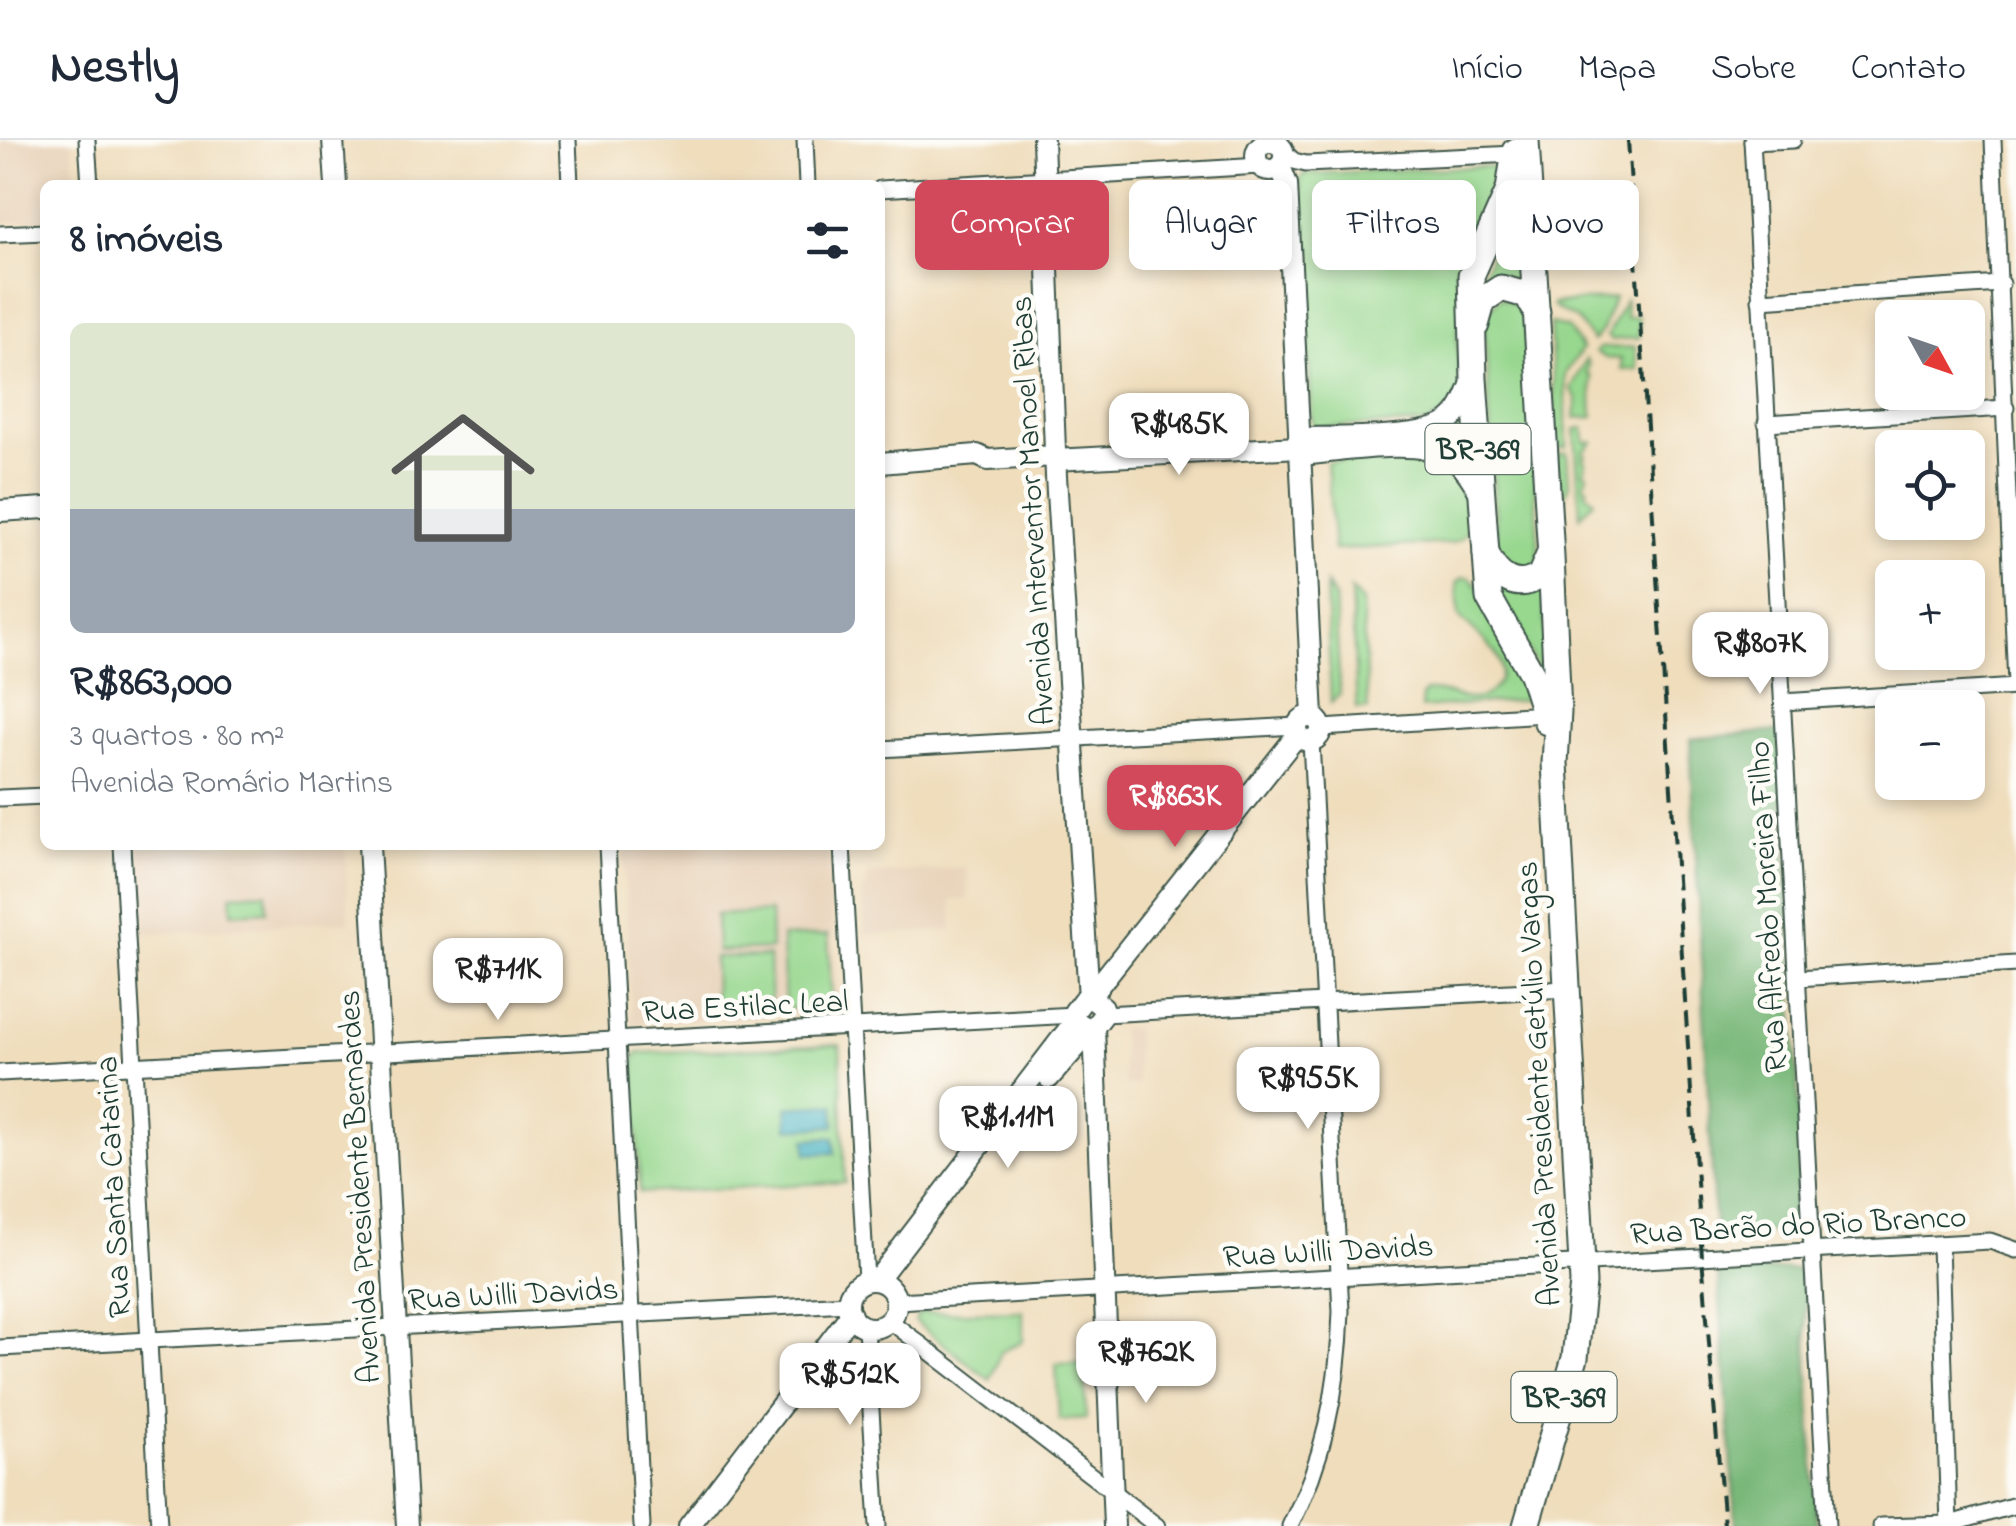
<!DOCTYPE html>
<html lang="pt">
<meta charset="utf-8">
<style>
body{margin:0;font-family:"Indie Flower",sans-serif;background:#f6f6f7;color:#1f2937;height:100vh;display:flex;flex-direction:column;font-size:38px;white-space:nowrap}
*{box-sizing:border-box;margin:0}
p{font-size:32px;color:#747a83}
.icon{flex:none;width:55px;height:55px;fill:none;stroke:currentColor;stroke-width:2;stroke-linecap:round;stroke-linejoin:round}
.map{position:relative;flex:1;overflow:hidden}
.drawer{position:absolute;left:40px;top:40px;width:845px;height:670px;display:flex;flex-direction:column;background:#fff;border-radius:15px;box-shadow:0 5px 15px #0003}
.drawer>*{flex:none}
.banner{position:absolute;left:915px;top:40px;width:950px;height:90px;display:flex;gap:20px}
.needle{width:65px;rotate:130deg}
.controls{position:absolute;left:1875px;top:160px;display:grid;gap:20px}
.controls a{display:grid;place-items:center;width:110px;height:110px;border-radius:15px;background:#fff;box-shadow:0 5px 15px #0003;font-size:50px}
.price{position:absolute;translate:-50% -85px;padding:0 22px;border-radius:20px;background:#fff;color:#222;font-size:32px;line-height:65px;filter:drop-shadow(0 2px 5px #0008)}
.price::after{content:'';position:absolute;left:50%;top:60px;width:30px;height:22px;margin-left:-15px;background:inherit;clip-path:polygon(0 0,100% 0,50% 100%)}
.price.selected{background:#d1495b;color:#fff}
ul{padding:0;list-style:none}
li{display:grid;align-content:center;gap:20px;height:530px;padding:0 30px}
li span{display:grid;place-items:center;height:310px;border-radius:15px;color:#555}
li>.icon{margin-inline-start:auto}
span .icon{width:180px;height:180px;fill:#fffc;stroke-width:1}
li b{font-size:42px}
h2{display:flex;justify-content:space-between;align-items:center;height:120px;padding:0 30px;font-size:42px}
.pill{padding:0 35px;border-radius:15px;background:#fff;box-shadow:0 5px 15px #0003;font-size:35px;line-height:90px}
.pill.selected{background:#d1495b;color:#fff}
header{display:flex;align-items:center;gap:60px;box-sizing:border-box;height:140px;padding:0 50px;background:#fff;border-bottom:2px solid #e0e1e3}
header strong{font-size:48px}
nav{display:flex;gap:55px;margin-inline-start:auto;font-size:35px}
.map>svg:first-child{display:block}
.built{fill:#e7d0b6}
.green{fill:#97d78e;stroke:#5b8a61;stroke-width:2.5}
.forest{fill:#79b879;stroke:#4c7a56;stroke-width:2.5}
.water{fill:#43b0c0;stroke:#31767a;stroke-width:2.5}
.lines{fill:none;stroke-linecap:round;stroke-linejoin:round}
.minor-casing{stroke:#3e5548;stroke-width:19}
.tertiary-casing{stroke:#3e5548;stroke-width:24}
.primary-casing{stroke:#3e5548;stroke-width:29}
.minor{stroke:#fff;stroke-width:15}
.tertiary{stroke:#fff;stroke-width:20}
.primary{stroke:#fff;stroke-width:25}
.rail{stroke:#1f3d34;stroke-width:4;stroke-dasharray:15 8;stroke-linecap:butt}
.labels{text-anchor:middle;stroke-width:9;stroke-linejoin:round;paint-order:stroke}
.shield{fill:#fdfcf7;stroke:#62766e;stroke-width:2.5}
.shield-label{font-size:30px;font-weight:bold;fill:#1f3d34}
.street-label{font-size:32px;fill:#1f3d34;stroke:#fdfcf7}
</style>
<header>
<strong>Nestly</strong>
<nav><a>Início</a><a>Mapa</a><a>Sobre</a><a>Contato</a></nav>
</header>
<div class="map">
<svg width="2016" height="1386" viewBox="0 0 2016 1386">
<rect width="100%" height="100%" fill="#fdfcf7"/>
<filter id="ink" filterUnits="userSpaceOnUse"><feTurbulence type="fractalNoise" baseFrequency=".01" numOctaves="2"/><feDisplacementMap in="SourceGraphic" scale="20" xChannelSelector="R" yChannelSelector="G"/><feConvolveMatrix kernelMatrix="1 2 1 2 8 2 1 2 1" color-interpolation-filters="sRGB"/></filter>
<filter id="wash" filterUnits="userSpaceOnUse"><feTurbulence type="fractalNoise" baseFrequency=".0048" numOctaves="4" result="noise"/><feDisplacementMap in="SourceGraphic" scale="40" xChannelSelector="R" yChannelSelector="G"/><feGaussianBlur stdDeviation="2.25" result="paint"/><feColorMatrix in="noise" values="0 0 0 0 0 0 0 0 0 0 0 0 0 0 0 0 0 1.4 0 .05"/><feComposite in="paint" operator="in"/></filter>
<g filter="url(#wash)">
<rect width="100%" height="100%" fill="#efddbc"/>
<g class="built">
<path d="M0 0H72L75 45H45V80L0 82Z"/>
<path d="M140 705H345L349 781 143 794Z"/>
<path d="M623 705H828L838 868 833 874 632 884Z"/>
<path d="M967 728 968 759 952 760 953 790 865 795 862 749H867V734Z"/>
<path d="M1135 888 1137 945 1124 946 1121 889Z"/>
</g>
<g class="green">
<path d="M1496 26 1503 27 1464 176 1457 190 1460 249 1450 271 1426 284 1315 287 1312 281 1300 38 1304 34Z"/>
<path d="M1522 45 1528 145 1478 144Z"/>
<path d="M1500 158 1524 166 1539 416V422L1524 434 1498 422 1484 177Z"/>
<path d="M1614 158 1602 190 1593 201 1576 179 1553 167V164Z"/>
<path d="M1625 161 1626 178 1638 176 1639 198 1611 200 1607 196Z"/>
<path d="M1550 184 1568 188 1582 209 1565 234 1567 307 1557 308Z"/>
<path d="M1635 207 1637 229 1622 230 1621 219 1606 218 1596 212 1599 208Z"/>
<path d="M1586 219 1589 224 1587 234 1591 236 1593 277 1575 278 1577 259 1571 249Z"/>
<path d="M1466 279 1468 317 1453 306 1437 300 1457 290Z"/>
<path d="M1584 288 1585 302H1593L1583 312 1586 315 1583 319 1586 322 1584 332 1587 335 1584 345 1588 348 1585 352 1594 360 1580 376 1575 289Z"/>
<path d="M1567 313 1569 345 1561 365 1557 314Z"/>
<path d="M1426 315 1449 322C1455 330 1465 340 1467 349 1474 369 1473 399 1449 403L1334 410 1327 322Z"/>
<path d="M1469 437 1476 443 1530 553 1528 560 1421 568 1422 556 1426 551C1449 550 1457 560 1473 559 1483 559 1488 555 1494 548 1518 519 1475 495 1459 476L1457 443 1462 438Z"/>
<path d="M1543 443 1547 545 1494 449Z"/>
<path d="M1326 444 1335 458 1340 554 1331 563Z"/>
<path d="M1351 450 1362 462 1368 569H1357Z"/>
<path d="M266 752 267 771 232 773 231 754Z"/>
<path d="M770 772 771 809 717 811 716 775Z"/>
<path d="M828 795 832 867 785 869 782 797Z"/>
<path d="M769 816 771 872 715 873 714 817Z"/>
<path d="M840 905 845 1042 640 1053 634 918 638 913Z"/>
<path d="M1023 1171V1201L1001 1212 990 1240 915 1182 918 1173Z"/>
<path d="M1084 1223 1086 1278 1059 1280 1056 1224Z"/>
</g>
<g class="forest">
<path d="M1779 591 1802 1025 1791 1081 1783 1091 1715 1093 1690 599Z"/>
<path d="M1796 1129 1804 1141 1817 1386H1736L1718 1133Z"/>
</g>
<g class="water">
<path d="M834 964 835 986 788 989 787 967Z"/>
<path d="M834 997 835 1013 807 1014 806 999Z"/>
</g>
</g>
<g filter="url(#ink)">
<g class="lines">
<g class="minor-casing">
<g id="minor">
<path d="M87 0 90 45"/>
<path d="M568 0 570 45"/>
<path d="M805 0 807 45"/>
<path d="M1752 0 1827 1386"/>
<path d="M1993 0 2016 545"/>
<path d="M1266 1 1267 0"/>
<path d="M1752 2 1793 0"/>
<path d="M1284 12 1294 21 1306 24 1515 14"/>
<path d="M880 49 1260 26"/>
<path d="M0 94 45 92"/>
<path d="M1760 160 2001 144"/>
<path d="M1766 283 2006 268"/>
<path d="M1783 562 2016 547"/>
<path d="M1322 588 1545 574"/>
<path d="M880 609 1297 586"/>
<path d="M0 658 45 656"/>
<path d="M122 705 159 1386"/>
<path d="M607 705 642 1386"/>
<path d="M842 705 866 1140"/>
<path d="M1798 838 2016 824"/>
<path d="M1104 874 1566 849"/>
<path d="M0 933 1074 875"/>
<path d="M1940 1104 1949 1386"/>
<path d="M897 1161 1990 1101 2016 1110"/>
<path d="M890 1181 1157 1386"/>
<path d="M866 1187 878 1386"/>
<path d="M0 1208 848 1163"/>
<path d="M1290 1386C1324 1320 1339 1244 1341 1171L1311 601"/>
<path d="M1881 1386 1950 1384 2016 1365"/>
</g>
</g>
<g class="tertiary-casing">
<g id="tertiary">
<path d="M333 0 336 45"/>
<path d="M1043 0 1056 336 1089 858"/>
<circle cx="1270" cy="16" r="14"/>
<path d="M1280 26 1287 44 1313 577"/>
<path d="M1299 298C1331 297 1427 300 1449 281 1462 271 1467 255 1473 240"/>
<path d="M1300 315C1338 312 1419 297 1451 317 1465 326 1473 341 1481 355"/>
<path d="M1055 320 1299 307"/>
<path d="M880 323 977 315 988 320 1055 316"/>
<path d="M0 371 45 368"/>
<circle cx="1309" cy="589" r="12"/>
<path d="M369 705 407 1386"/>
<path d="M1089 858 1298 594"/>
<path d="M1094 887 1114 1386"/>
<path d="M1049 938 1094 887"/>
<circle cx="872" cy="1164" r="24"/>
<path d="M877 1140 1075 881 1074 872 1083 860 1091 858 1103 867 1104 874 1094 887 1087 888 1075 881"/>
<path d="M689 1386 851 1174"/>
</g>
</g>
<g class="primary-casing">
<g id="primary">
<path d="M1515 11 1509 50 1471 136 1474 239 1489 458 1532 534 1547 582"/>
<path d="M1476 185 1483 160 1501 148 1526 155 1537 172"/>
<path d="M1486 413C1496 437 1516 452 1540 436L1550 413"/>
<path d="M1526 1386 1575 1218 1583 1143 1555 623 1558 572 1551 417 1526 0"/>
</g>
</g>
<use href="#minor" class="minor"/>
<use href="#tertiary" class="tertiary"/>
<use href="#primary" class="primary"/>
<path class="rail" d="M1628 0 1702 1117 1724 1386"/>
</g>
</g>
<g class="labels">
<g class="shield">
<rect x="1425.5" y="284" width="105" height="50" rx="8"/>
<rect x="1511.5" y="1232" width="105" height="50" rx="8"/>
</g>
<g class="shield-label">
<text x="1478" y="319">BR-369</text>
<text x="1564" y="1267">BR-369</text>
</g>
<g class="street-label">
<text transform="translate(1031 371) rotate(-93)" y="11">Avenida Interventor Manoel Ribas</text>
<text transform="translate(1766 767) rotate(-93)" y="11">Rua Alfredo Moreira Filho</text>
<text transform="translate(745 865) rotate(-3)" y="11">Rua Estilac Leal</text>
<text transform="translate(1537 944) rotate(-93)" y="11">Avenida Presidente Getúlio Vargas</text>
<text transform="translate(112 1047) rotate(-93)" y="11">Rua Santa Catarina</text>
<text transform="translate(358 1047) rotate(-93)" y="11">Avenida Presidente Bernardes</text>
<text transform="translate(1798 1084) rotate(-3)" y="11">Rua Barão do Rio Branco</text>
<text transform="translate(1328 1110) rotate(-3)" y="11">Rua Willi Davids</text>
<text transform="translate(513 1153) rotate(-3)" y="11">Rua Willi Davids</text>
</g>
</g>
</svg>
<div class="controls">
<a><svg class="needle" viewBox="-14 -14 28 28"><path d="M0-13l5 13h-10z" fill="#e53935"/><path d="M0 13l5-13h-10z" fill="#747a83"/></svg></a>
<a><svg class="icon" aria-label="locate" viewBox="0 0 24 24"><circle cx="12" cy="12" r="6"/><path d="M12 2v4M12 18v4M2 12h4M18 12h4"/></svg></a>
<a>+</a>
<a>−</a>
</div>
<b class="price" style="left:1179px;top:338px">R$485K</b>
<b class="price" style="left:1760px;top:557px">R$807K</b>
<b class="price selected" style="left:1175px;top:710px">R$863K</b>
<b class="price" style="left:498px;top:883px">R$711K</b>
<b class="price" style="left:1308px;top:992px">R$955K</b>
<b class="price" style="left:1008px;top:1031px">R$1.11M</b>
<b class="price" style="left:1146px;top:1266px">R$762K</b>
<b class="price" style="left:850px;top:1288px">R$512K</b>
<div class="banner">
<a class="pill selected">Comprar</a>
<a class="pill">Alugar</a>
<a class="pill">Filtros</a>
<a class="pill">Novo</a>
</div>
<section class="drawer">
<h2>8 imóveis<svg class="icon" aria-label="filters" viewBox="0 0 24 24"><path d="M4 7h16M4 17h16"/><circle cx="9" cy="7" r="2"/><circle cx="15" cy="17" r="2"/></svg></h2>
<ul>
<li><span style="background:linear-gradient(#dfe7d0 60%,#9aa5b1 0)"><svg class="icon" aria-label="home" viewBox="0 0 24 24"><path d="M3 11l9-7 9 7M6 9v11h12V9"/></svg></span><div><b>R$863,000</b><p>3 quartos · 80 m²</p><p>Avenida Romário Martins</p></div></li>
</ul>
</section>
</div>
